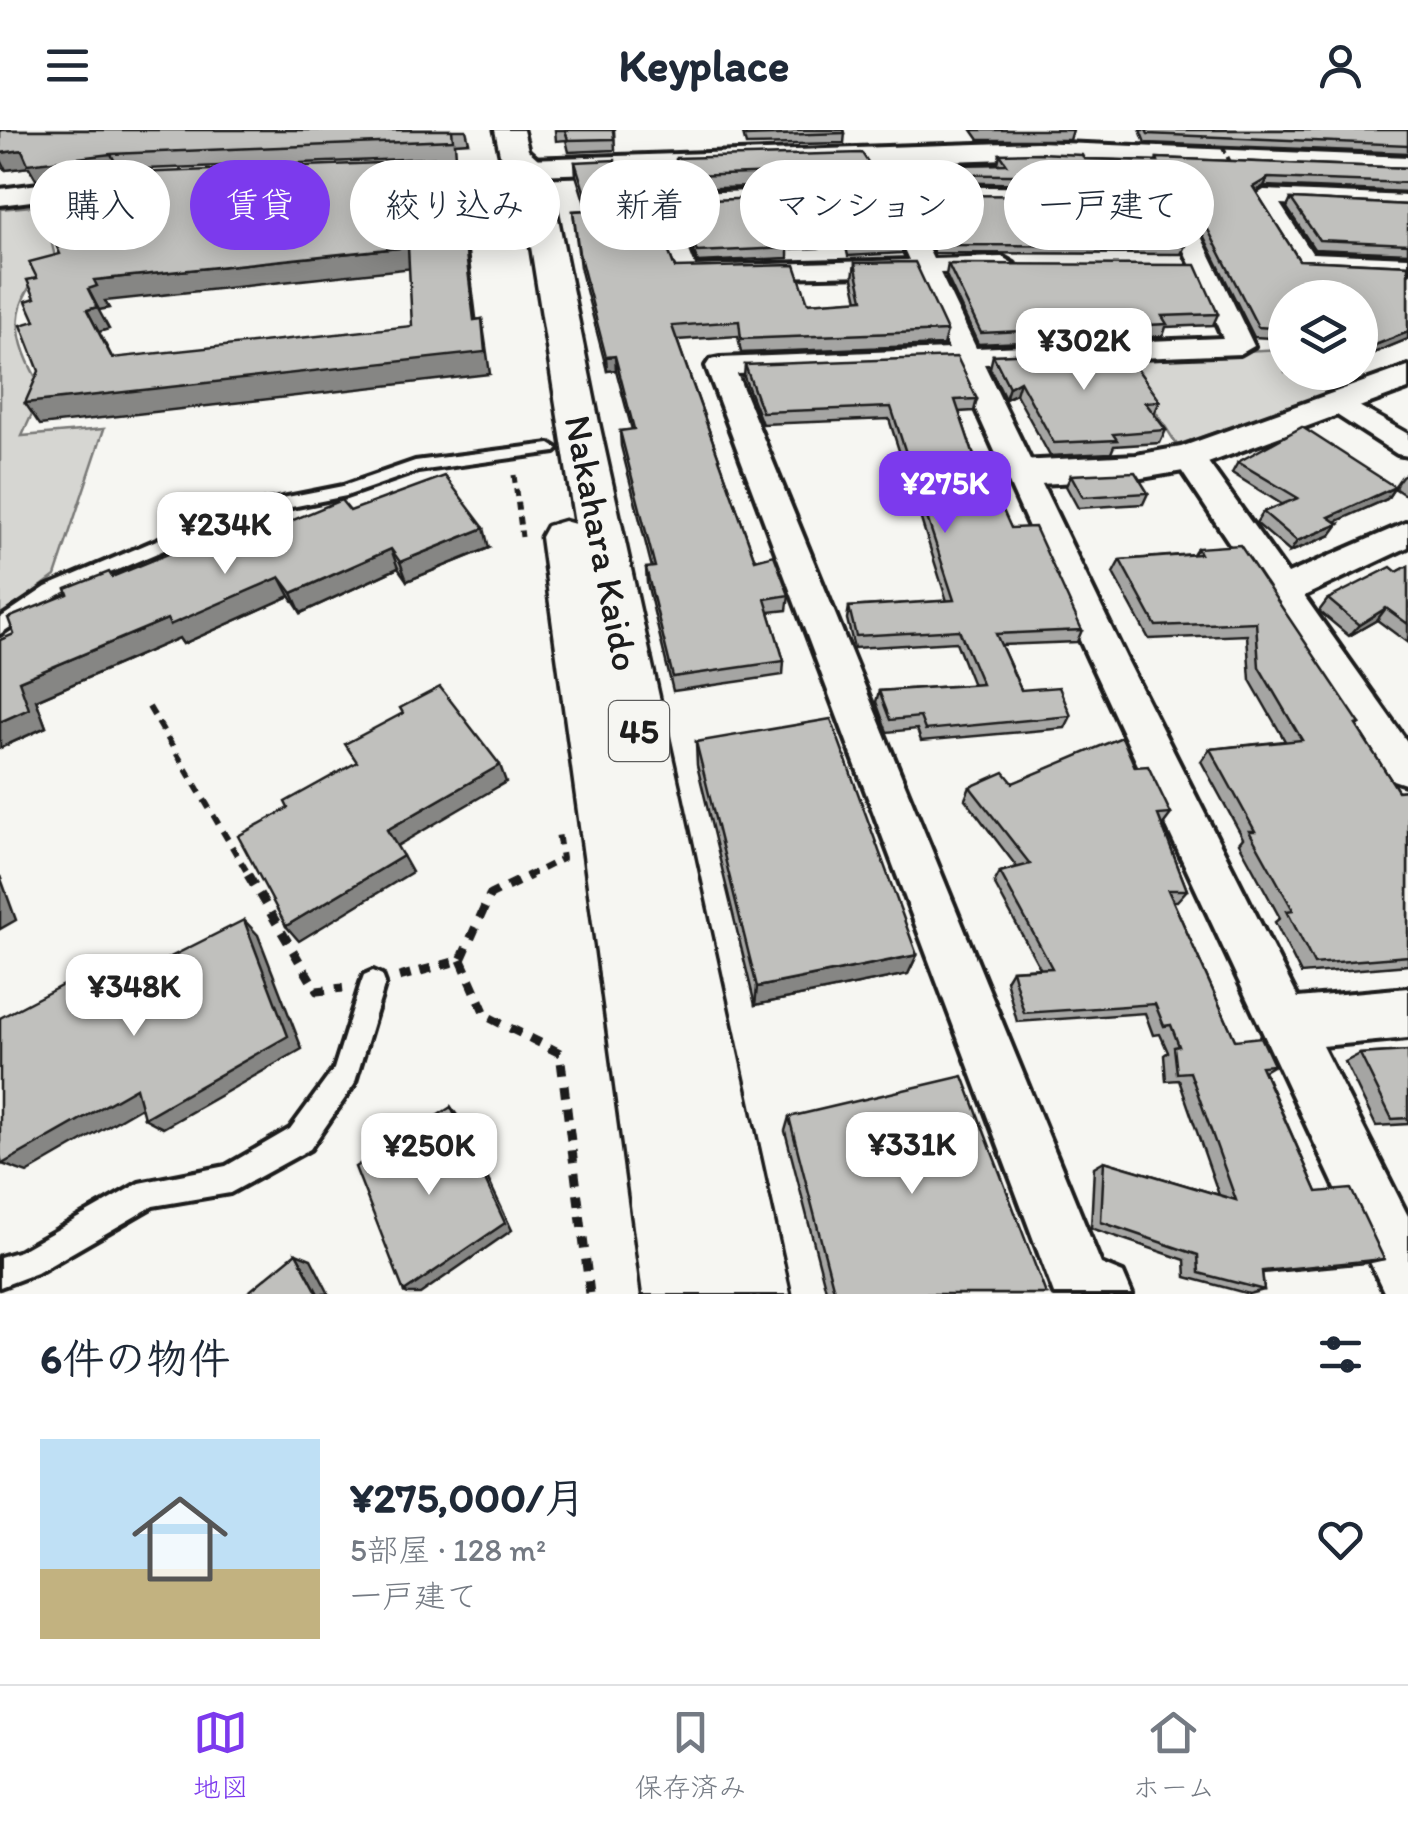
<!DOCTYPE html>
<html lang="ja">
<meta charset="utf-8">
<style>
body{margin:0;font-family:Itim,"Klee One",sans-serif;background:#f2f2f3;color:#1f2937;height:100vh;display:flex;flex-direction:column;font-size:38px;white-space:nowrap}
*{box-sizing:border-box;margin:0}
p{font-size:32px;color:#747a83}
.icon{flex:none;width:55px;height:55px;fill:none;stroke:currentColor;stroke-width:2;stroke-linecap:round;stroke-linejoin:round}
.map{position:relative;height:1164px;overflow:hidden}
.side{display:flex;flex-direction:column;background:#fff;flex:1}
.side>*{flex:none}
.guide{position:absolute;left:30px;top:30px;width:1350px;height:90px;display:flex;gap:20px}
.buttons{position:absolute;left:1268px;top:150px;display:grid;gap:20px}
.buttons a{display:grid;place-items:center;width:110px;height:110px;border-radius:50%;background:#fff;box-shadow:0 5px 25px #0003;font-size:50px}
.price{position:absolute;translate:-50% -85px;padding:0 22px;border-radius:20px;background:#fff;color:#222;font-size:32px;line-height:65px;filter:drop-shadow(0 2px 5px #0008)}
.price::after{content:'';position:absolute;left:50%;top:60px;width:30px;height:22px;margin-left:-15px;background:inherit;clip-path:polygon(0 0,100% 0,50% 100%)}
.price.selected{background:#7c3aed;color:#fff}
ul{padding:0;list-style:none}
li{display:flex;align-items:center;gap:30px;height:250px;padding:0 40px}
li span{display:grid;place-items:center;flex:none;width:280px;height:200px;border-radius:0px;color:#555}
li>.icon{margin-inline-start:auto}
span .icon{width:120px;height:120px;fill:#fffc;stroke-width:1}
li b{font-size:42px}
h2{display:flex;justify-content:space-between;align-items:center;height:120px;padding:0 40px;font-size:42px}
.tag{padding:0 35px;border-radius:45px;background:#fff;box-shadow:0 5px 25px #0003;font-size:35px;line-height:90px}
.tag.selected{background:#7c3aed;color:#fff}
header{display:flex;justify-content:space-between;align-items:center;height:130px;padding:0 40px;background:#fff;font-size:45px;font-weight:800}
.tab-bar{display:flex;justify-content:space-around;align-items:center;height:140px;border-top:2px solid #e0e1e3;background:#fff;font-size:28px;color:#747a83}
.tab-bar a{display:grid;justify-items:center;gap:5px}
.tab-bar .selected{color:#7c3aed}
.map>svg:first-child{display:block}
.green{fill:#d6d6d2;stroke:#797977;stroke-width:2.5}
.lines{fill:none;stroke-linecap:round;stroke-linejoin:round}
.service-casing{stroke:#1c1c1c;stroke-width:8}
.minor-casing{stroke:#1c1c1c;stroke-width:8}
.tertiary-casing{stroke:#1c1c1c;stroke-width:8}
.primary-casing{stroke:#1c1c1c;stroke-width:7}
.path-far2{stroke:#1c1c1c;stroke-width:5;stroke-dasharray:8 6;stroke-linecap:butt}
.path-far1{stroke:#1c1c1c;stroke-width:6;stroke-dasharray:10 8;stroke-linecap:butt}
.path{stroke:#1c1c1c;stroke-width:9;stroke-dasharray:12 10;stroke-linecap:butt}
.service{fill:#f6f6f2;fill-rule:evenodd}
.minor{fill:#f6f6f2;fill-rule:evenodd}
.tertiary{fill:#f6f6f2;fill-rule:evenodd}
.primary{fill:#f6f6f2;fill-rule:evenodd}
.path-bridge{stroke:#1c1c1c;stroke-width:4;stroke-dasharray:6 4;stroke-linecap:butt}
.wall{fill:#a5a5a3;stroke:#1c1c1c;stroke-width:2.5}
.shaded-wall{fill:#868684;stroke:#1c1c1c;stroke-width:2.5}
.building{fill:#c0c0bd;stroke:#1c1c1c;stroke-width:2.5;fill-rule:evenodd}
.labels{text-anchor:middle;stroke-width:9;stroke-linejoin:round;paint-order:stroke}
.shield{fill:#f6f6f2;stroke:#5d5d5c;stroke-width:2.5}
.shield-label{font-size:35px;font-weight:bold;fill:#1c1c1c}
.street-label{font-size:38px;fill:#1c1c1c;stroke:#f6f6f2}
</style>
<header><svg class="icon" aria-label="menu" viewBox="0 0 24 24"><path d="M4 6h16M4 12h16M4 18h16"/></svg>Keyplace<svg class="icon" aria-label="person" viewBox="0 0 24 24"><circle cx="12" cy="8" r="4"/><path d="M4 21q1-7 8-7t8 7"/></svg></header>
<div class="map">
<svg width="1408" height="1164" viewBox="0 0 1408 1164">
<rect width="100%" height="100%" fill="#f6f6f2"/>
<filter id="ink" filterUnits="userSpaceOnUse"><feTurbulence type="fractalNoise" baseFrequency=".01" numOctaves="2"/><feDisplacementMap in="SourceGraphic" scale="20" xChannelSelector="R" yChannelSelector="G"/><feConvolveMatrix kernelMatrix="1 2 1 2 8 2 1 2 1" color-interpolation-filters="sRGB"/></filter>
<g filter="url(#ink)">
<g class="green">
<path d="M43 75 55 127C6 172 11 206 43 260L22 306 104 299 55 446 0 487V79Z"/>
<path d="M1285 219V242L1356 243 1368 251 1177 315 1121 227Z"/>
</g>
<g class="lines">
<g class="service-casing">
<g id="service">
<path d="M550 314 558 319 555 322 418 341 346 366 242 387 58 465 0 504V488L46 457 232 378 343 356 415 331Z"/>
<path d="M373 841 382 845 385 853 354 955 310 1019 230 1063 153 1076 37 1143 0 1157V1127L20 1121 139 1053 226 1036 290 999 334 939 361 853 364 845Z"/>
</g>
</g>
<g class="minor-casing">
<g id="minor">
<path d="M880 36 888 37 898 56 1178 59 1254 216 1240 224 984 234 1126 528 1298 868 1408 858V908L1322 916 1408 1086V1164H1385L1088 528 956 235 737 244 1101 1134 1123 1143 1132 1164H1054L706 236 710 230 720 228 949 219 915 144 677 149 647 71 658 64 876 57 869 42ZM882 70 909 130 695 136 672 77ZM904 70 1162 71 1223 208 976 218 940 143 1002 141 1014 134 1002 127 933 129Z"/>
<path d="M1264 60 1408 66V80L1280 74 1312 123 1408 127V141L1295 135 1253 67Z"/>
<path d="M1336 263 1408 304V326L1397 324 1326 278 1321 272 1326 266Z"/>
<path d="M1189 318 1200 321 1288 444 1408 392V417L1304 466 1408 613V655L1393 650 1380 639 1173 328 1178 321Z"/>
</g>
</g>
<g class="tertiary-casing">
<g id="tertiary">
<path d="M1037 12 1408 27V43L1037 28 389 50 379 48 378 39 132 49 121 50 119 59 109 61 0 75V59L62 51 64 42 132 33 424 21 433 23 435 32Z"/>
<path d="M1408 236V259L1189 340 1136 349 1020 355 1006 352 1000 343 1006 334 1020 331 1136 325 1181 317Z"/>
</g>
</g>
<g class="primary-casing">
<path id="primary" d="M495 0H523L528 20 548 38 599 293 790 1164H643L541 407 547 396 564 391 575 394 519 41 500 24Z"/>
</g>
<path class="path-far2" d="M514 345 522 407"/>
<g class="path-far1">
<path d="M149 577 250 747"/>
<path d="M526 747 562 729 558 702"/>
</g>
<g class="path">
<path d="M248 745 317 861 343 858"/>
<path d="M461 830 486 886 560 923 590 1164"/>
<path d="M399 847 461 830 490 765 531 745"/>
</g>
<use href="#service" class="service"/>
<use href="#minor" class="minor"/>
<use href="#tertiary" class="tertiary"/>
<use href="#primary" class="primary"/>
<path class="path-bridge" d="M1214 0 1231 34"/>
</g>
<g class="wall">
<path d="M0 0H466L469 12 455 13 456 27 119 40 37 51 29 37 6 40 0 37Z"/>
<path d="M555 0H614L615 20 569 22 566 10 556 11Z"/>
<path d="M742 0H844L845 3 844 13 746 15Z"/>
<path d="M972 0H1073L1070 10H979Z"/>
<path d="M1140 0H1408V23L1145 13Z"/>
<path d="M1000 24 1084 29 1156 31 1157 28 1408 38V62L1264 56 1256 62 1299 130 1408 135V209L1364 227 1360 225V168H1285V209L1254 207 1178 55 901 52 897 45 899 36 999 34 998 33Z"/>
<path d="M575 32 615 37 873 40 871 53 658 60 647 67 675 138 808 173 858 170 853 148 855 133 947 201 943 215 741 223 738 206 677 210 755 430 789 465 787 480 769 482 784 531 783 545 673 561 647 453 646 438H652L621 316 620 301 632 300 616 240 607 241 580 137 573 81 587 80 576 45Z"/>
<path d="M912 65 1185 116 1181 124 934 123 911 74Z"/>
<path d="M1291 69 1408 75V123L1314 119 1287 78Z"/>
<path d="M677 71 904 113 902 123 848 126 846 117 788 119V128L698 132 677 81Z"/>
<path d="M948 134 1218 184 1213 195 1166 197 1163 206 978 214 946 145Z"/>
<path d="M993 225 1160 271 1154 284 1166 300 1160 313 1114 316 1111 323 1050 326 1016 264 1005 269 990 238Z"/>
<path d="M745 235 977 269 974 281 959 282 978 338 1011 398 1082 500 1077 512 1001 515 1021 560 1071 586 1065 598 921 611 917 599 887 602 876 572 879 561 973 555 956 512 854 518 847 489 849 477 947 471 889 289 762 294 744 247Z"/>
<path d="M1238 332 1394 357 1402 346 1408 343V367L1394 358 1387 369 1336 391 1331 405 1290 422 1256 393 1263 382 1283 375 1232 343Z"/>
<path d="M1071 345 1148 363 1143 374 1078 378 1066 356Z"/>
<path d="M350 381 489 418 407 451 398 438 301 483 290 466 183 514 179 508 36 570 46 597 0 618 14 504 113 447Z"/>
<path d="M1197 418 1360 594 1357 597 1398 661 1408 660V835L1301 844 1275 792 1280 788 1239 713 1243 708 1201 631 1210 619 1285 611 1250 550 1247 505 1149 509 1113 443 1120 430 1193 424Z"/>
<path d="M1408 436V513L1377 490 1349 506 1319 481 1328 469 1397 442Z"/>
<path d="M696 612 917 825 908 844 755 875 697 635Z"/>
<path d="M1135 637 1171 684 1162 696 1187 760 1177 771H1173L1235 910 1274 935 1264 941 1317 1062 1384 1129 1366 1133 1262 1143 1264 1160 1249 1164 1186 1147 1185 1130 1091 1098 1094 1037 1104 1031 1219 1065 1179 950 1166 951 1164 925 1168 922 1160 904 1153 905 1145 883 1017 892 1006 850 1012 840 1040 838 994 753 1000 742 1017 737 965 669 970 657 1013 653Z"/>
<path d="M1408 921V994L1376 996 1345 932 1360 924Z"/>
<path d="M789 987 1046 1164H827L785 1001Z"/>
</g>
<g class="shaded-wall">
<path d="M22 20 111 24 119 40 37 51 29 37 6 40 0 28V23Z"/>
<path d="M455 30 459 50 479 212 474 190Z"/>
<path d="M657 47 658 60 643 70V56Z"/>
<path d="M1268 48 1264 56 1249 66 1253 57Z"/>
<path d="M408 117 414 138 105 171 109 178 99 180 88 159 94 150Z"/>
<path d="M97 177 109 199 99 202 124 250 87 180Z"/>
<path d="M482 189 490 244 40 295 25 273Z"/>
<path d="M1408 202V209L1364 227 1370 217Z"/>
<path d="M615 226 616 240 607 241 606 227Z"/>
<path d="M1020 251 1016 264 1005 269 1009 257Z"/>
<path d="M1395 357 1387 369 1322 398 1329 387Z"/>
<path d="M1339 394 1331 405 1290 422 1297 411Z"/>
<path d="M484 398 489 418 407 451 400 432Z"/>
<path d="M391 419 398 438 301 483 292 463Z"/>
<path d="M280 447 290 466 183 514 179 508 36 570 46 597 0 618V592L19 551 167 489Z"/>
<path d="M1386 478 1377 490 1349 506 1359 495Z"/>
<path d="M500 635 506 652 395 717 387 700Z"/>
<path d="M403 726 412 742 299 811 286 796Z"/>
<path d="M0 746 16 790 0 799Z"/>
<path d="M244 790 258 805 302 919 163 998 144 988Z"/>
<path d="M917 825 908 844 755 875 757 857Z"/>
<path d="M82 845 102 859 109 882 89 868Z"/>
<path d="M136 958 155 969 27 1043 2 1034 4 1033 0 1035V1015Z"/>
<path d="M451 977 459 988 512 1100 420 1164H408L404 1162Z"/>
<path d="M296 1123 311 1129 329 1164H318Z"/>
</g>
<g class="building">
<path d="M0 0H452L453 10 111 24 28 34 22 20 0 23Z"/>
<path d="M565 0H613L614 9 568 10Z"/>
<path d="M745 0H844L845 3 746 6Z"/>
<path d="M1146 0H1408V15L1148 4Z"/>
<path d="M862 23 873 40 657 47 643 56 675 138 795 135 808 173 863 169 855 133 915 132 947 201 741 209 739 191 672 196 755 430 774 425 789 465 765 469 784 531 673 547 646 438 655 437 620 301 634 299 615 226 606 227 579 123 573 81 590 80 575 32 615 30V37L676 32V28Z"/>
<path d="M1039 23 1082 25 1084 29 1158 31 1157 28 1408 38V53L1268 48 1253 57 1299 130 1408 135V202L1370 217 1360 212V168H1285V199L1258 197 1181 47 903 44 899 36 1007 34 1000 24Z"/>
<path d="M455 30 474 190 482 189 485 222 25 273 39 241 21 195 35 191 26 171 35 168 27 150 37 148 29 132 60 124 51 104 58 102 36 53 110 44ZM408 117 412 196 112 228 87 180 97 177 88 159 97 156 94 150Z"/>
<path d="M882 64 904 113 849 116 847 107 786 110 788 118 697 122 677 71Z"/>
<path d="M912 65 1163 66 1185 116 936 115Z"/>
<path d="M1291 69 1408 75V114L1319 110Z"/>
<path d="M948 134 1196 135 1218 184 1162 186 1167 194 981 203Z"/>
<path d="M1123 219 1160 271 1145 272 1166 300 1113 304 1117 310 1054 313 1020 251 1009 257 993 225Z"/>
<path d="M957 227 977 269 955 270 978 338H984L1011 398 1035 397 1082 500 996 504 1021 560 1059 557 1071 586 925 600 920 587 890 590 879 561 982 554 959 500 856 506 849 477 954 470 891 277 762 282 745 235Z"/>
<path d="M1302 297 1395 357 1329 387 1339 394 1297 411 1263 382 1298 368 1238 332Z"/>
<path d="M1135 342 1148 363 1083 367 1071 345Z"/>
<path d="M445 346 484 398 400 432 391 419 292 463 280 447 170 495 167 489 19 551 29 579 0 592V510L14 504 8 488 68 464 66 459 109 442 112 447 234 397 243 411 341 370 350 381Z"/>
<path d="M1240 415 1360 594 1356 595 1398 661 1408 660V826L1314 834 1287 781 1293 780 1249 701H1255L1210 619 1302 610 1259 537 1256 492 1156 496 1120 430 1200 424 1197 418Z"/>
<path d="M1408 436V494L1386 478 1359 495 1328 469 1391 437 1397 442Z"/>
<path d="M440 557 500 635 387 700 403 726 286 796 238 706 288 678 285 672 357 632 345 614 403 583 400 578Z"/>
<path d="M831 589 917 825 757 857 696 612Z"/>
<path d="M1122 607 1135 637 1148 636 1171 684 1158 685 1187 760H1168L1235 910 1261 907 1274 935 1261 936 1317 1062 1351 1059 1384 1129 1262 1141 1264 1160 1199 1143 1198 1125 1101 1092 1104 1031 1236 1070 1190 942 1177 943 1174 917 1179 916 1171 895 1164 896 1155 874 1024 883 1012 840 1052 838 1000 742 1030 734 970 657 1004 642 1013 653Z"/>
<path d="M244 790 288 906 144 988 136 958 2 1034 0 1025V888L82 845 89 868Z"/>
<path d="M1408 921V988L1392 989 1360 924Z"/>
<path d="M963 946 1046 1164H835L789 987Z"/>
<path d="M451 977 505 1093 404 1162 355 1037Z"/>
<path d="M296 1123 318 1164H246Z"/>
</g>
</g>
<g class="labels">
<rect class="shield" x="609" y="571" width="60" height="60" rx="8"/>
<g class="shield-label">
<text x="639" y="613">45</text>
</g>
<g class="street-label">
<text transform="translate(602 413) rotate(79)" y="13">Nakahara Kaido</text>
</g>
</g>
</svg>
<div class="buttons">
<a><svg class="icon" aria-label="layers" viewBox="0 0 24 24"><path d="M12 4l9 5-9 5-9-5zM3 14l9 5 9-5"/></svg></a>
</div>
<b class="price" style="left:1084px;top:263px">¥302K</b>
<b class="price selected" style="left:945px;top:406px">¥275K</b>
<b class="price" style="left:225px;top:447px">¥234K</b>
<b class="price" style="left:134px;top:909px">¥348K</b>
<b class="price" style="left:912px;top:1067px">¥331K</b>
<b class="price" style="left:429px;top:1068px">¥250K</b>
<div class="guide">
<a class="tag">購入</a>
<a class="tag selected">賃貸</a>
<a class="tag">絞り込み</a>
<a class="tag">新着</a>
<a class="tag">マンション</a>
<a class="tag">一戸建て</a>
</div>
</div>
<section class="side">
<h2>6件の物件<svg class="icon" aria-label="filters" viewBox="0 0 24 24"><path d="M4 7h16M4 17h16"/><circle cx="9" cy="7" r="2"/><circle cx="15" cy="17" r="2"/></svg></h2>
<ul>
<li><span style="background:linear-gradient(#bfe0f5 65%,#c2b280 0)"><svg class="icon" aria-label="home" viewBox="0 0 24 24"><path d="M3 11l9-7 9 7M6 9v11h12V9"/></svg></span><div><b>¥275,000/月</b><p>5部屋 · 128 m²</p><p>一戸建て</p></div><svg class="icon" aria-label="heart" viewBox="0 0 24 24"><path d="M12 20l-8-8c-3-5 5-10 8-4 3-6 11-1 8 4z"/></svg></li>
</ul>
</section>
<nav class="tab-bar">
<a class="selected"><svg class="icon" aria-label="map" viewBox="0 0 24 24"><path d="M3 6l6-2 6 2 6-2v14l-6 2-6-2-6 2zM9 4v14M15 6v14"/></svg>地図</a>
<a><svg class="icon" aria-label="saved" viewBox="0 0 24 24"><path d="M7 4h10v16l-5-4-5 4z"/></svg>保存済み</a>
<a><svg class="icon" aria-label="home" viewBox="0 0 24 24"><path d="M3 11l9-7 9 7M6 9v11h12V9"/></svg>ホーム</a>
</nav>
